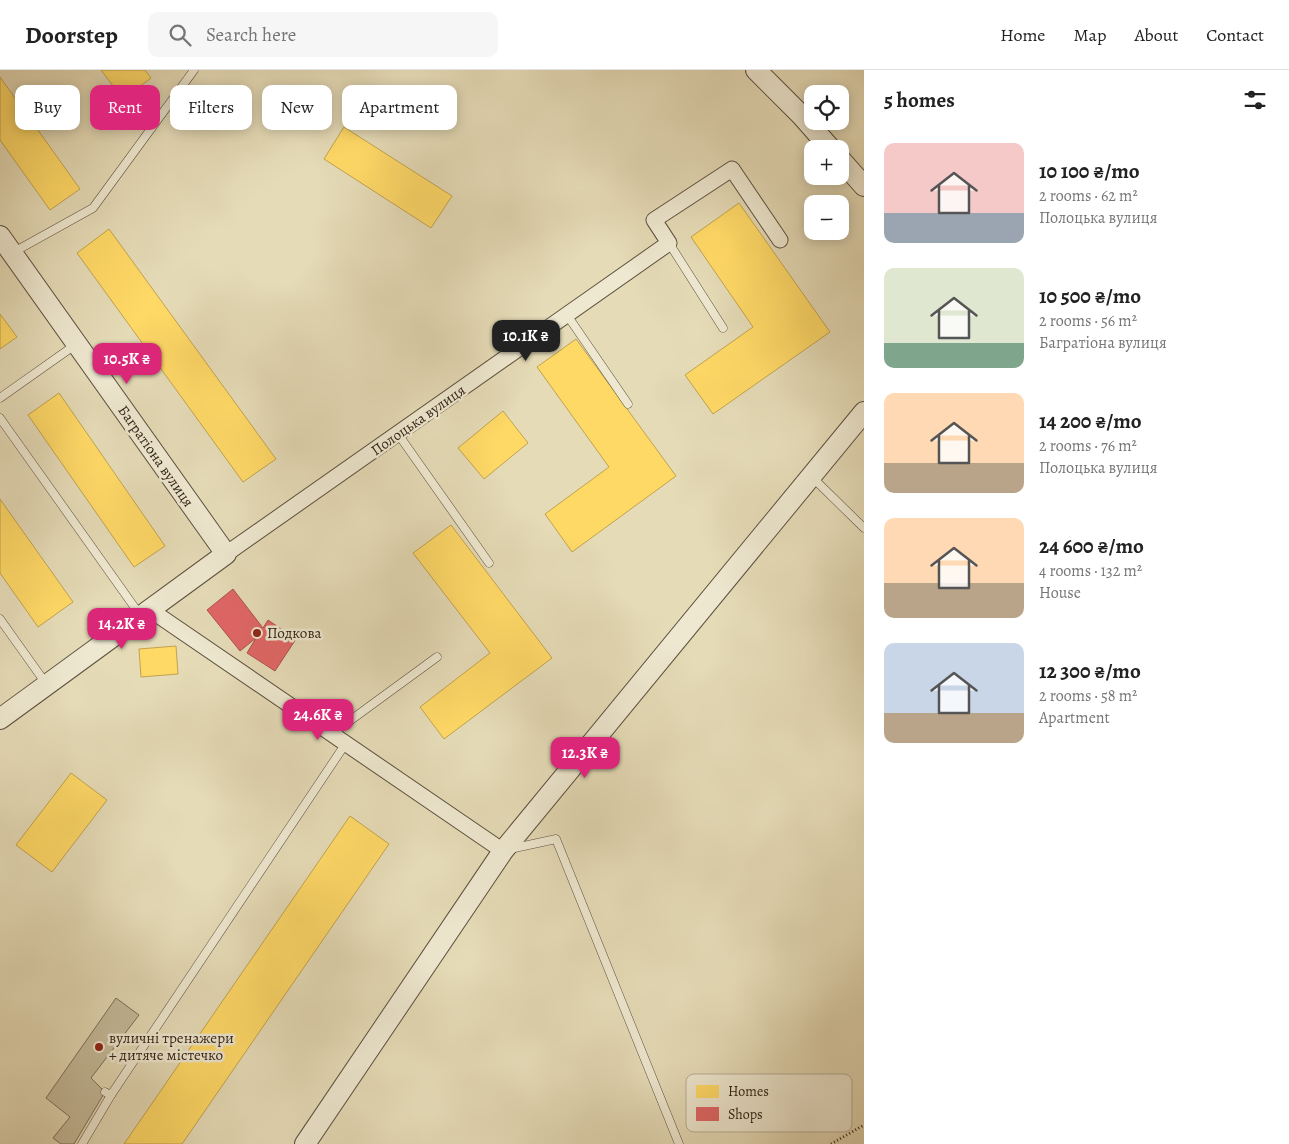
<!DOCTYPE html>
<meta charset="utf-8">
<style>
body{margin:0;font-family:Alegreya,serif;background:#f6f6f6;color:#222;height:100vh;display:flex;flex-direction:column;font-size:19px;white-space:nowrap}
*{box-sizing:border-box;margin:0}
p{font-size:16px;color:#767676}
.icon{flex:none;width:28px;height:28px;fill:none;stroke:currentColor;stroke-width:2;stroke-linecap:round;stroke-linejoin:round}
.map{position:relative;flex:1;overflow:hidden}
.sheet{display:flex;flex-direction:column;background:#fff;width:425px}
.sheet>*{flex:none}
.top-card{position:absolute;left:15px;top:15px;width:475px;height:45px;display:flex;gap:10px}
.controls{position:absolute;left:804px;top:15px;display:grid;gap:10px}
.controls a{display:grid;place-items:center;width:45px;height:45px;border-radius:10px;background:#fff;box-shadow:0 2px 12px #0003;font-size:25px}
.price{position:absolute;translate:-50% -42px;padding:0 11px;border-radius:10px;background:#db2777;color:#fff;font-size:16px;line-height:32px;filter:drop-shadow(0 1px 2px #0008)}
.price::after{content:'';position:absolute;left:50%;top:30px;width:15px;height:11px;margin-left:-8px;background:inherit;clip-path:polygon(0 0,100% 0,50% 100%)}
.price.active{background:#222;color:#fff}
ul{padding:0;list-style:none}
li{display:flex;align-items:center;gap:15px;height:125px;padding:0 20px}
li span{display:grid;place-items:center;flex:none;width:140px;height:100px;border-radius:10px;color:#555}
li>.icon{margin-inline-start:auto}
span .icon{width:60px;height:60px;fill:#fffc;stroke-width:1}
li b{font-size:21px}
h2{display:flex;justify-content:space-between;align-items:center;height:60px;padding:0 20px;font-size:21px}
.tag{padding:0 18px;border-radius:10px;background:#fff;box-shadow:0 2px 12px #0003;font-size:18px;line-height:45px}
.tag.active{background:#db2777;color:#fff}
header{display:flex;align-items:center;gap:30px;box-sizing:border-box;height:70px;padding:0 25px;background:#fff;border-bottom:1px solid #e0e0e0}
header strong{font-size:24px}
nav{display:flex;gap:28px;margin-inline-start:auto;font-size:18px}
.search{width:350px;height:45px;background:#f6f6f6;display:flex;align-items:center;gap:12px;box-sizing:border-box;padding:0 18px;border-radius:10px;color:#767676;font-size:19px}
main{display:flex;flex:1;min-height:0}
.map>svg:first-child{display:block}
.green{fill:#c6bc9c;stroke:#7b6f5a}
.homes{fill:#ffd966;stroke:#c1a24e}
.shops{fill:#e06666;stroke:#ab524e}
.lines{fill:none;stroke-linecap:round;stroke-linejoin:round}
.service-casing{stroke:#5d503f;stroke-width:9}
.minor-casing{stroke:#5d503f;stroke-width:17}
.tertiary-casing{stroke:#5d503f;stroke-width:22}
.path{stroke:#302217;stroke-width:3;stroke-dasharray:1 2.5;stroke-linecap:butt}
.service{stroke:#eee8d0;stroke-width:8}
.minor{stroke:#eee8d0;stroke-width:15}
.tertiary{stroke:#eee8d0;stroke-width:20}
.poi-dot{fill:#8f2418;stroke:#eee8d0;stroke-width:2}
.labels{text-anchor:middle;stroke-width:5;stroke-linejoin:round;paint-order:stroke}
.street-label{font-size:15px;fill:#302217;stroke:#eee8d0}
.poi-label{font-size:15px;fill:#302217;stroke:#eee8d0;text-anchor:start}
.key{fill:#eee8d0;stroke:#b5ad98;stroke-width:1}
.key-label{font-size:14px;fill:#302217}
</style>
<header>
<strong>Doorstep</strong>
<div class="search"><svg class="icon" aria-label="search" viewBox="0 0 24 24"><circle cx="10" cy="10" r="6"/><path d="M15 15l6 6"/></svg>Search here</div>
<nav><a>Home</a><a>Map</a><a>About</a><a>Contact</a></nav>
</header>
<main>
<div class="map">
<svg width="864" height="1074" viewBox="0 0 864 1074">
<rect width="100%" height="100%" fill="#e5dbb7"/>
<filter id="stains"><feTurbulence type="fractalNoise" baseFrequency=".004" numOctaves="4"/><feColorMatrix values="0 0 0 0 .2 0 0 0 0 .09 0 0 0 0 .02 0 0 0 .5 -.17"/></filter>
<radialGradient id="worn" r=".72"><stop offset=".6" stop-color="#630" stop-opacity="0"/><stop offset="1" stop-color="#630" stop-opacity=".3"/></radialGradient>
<path class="green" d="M116 928 139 945 91 1008 105 1022 74 1074H61L53 1068 70 1047 46 1028Z"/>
<g class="homes">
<path d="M101 0H145L151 8 123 29Z"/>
<path d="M0 7 80 119 50 140 0 70Z"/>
<path d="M344 57 452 126 431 158 324 89Z"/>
<path d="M739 133 830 262 713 344 685 305 753 257 691 167Z"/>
<path d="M109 159 276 389 243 412 77 183Z"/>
<path d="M0 244 17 267 0 279Z"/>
<path d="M576 269 676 406 572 482 545 444 609 397 537 297Z"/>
<path d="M59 323 165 476 134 497 28 345Z"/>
<path d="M503 341 528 373 484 409 458 378Z"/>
<path d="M0 429 73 532 38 557 0 503Z"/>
<path d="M451 455 552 588 444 669 420 637 490 583 413 483Z"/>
<path d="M176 576 178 604 141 607 139 579Z"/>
<path d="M71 703 107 730 52 802 16 775Z"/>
<path d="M350 746 389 774 182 1074H124Z"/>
</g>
<path class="shops" d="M233 519 263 558 268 550 296 569 275 601 247 583 256 568 240 581 207 540Z"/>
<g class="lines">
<g class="service-casing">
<g id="service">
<path d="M669 173 723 258"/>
<path d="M12 183 93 138 194 0"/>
<path d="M567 245 628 334"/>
<path d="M0 328 75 275"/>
<path d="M0 348 140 545"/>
<path d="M398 364 489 493"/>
<path d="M811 406 864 458"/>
<path d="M0 549 47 615"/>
<path d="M333 663 437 587"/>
<path d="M510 779 556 769 679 1074"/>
<path d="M105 1022 111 1025 346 673"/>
<path d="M82 1074 111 1025"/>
</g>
</g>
<g class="minor-casing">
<g id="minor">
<path d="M226 484 669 173 654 150 732 99 780 170"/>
<path d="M149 539 503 781"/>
</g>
</g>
<g class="tertiary-casing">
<g id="tertiary">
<path d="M756 0 801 45 831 79"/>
<path d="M840 89 864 116"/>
<path d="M0 166 226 484 0 649"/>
<path d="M305 1074 503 781 864 342"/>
</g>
</g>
<path class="path" d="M831 1074 864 1055"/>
<use href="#service" class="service"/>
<use href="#minor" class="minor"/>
<use href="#tertiary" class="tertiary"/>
</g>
<g class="poi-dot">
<circle cx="257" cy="563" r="5"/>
<circle cx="99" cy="977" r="5"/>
</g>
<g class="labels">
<g class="street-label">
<text transform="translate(418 350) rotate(-35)" y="5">Полоцька вулиця</text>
<text transform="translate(156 386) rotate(55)" y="5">Багратіона вулиця</text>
</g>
<g class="poi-label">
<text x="267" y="568">Подкова</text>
<text x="109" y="973">вуличні тренажери<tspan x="109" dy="17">+ дитяче містечко</tspan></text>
</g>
</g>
<rect x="686" y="1004" width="166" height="58" rx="8" class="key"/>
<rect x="696" y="1015" width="23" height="13" fill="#ffd966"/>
<rect x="696" y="1037" width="23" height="14" fill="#e06666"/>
<g class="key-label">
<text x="728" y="1026">Homes</text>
<text x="728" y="1049">Shops</text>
</g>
<rect width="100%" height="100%" filter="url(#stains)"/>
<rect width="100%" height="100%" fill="url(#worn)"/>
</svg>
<div class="controls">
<a><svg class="icon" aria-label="locate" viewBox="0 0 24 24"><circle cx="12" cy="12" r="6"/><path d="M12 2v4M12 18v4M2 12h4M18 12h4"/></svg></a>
<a>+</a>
<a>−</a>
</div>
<b class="price active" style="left:526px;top:292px">10.1K ₴</b>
<b class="price" style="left:127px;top:315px">10.5K ₴</b>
<b class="price" style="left:122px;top:580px">14.2K ₴</b>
<b class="price" style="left:318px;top:671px">24.6K ₴</b>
<b class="price" style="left:585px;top:709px">12.3K ₴</b>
<div class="top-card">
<a class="tag">Buy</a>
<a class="tag active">Rent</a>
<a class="tag">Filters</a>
<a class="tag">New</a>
<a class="tag">Apartment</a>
</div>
</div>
<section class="sheet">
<h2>5 homes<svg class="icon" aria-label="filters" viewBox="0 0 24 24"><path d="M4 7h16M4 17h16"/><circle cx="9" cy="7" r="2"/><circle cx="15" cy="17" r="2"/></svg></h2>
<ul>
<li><span style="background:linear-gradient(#f6c9c9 70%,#9aa5b1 0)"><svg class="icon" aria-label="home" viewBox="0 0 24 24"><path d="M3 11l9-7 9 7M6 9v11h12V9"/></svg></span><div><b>10 100 ₴/mo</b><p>2 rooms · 62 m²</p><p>Полоцька вулиця</p></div></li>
<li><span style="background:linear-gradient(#dfe7d0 75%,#7fa58c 0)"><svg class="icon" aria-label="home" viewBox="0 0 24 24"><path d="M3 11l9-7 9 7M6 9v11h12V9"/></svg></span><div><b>10 500 ₴/mo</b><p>2 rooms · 56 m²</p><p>Багратіона вулиця</p></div></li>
<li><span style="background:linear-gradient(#ffd9b3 70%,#b9a48a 0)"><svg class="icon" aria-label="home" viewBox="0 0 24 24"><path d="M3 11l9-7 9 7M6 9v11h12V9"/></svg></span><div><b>14 200 ₴/mo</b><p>2 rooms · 76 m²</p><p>Полоцька вулиця</p></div></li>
<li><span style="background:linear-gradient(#ffd9b3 65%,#b9a48a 0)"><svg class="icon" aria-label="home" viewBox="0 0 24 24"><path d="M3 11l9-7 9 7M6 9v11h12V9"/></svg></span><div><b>24 600 ₴/mo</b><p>4 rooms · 132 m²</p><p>House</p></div></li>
<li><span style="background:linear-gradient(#c9d6e8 70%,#b9a48a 0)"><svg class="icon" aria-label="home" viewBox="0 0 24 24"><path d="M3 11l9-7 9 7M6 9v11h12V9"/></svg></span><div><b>12 300 ₴/mo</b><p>2 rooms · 58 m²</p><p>Apartment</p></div></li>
</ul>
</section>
</main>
